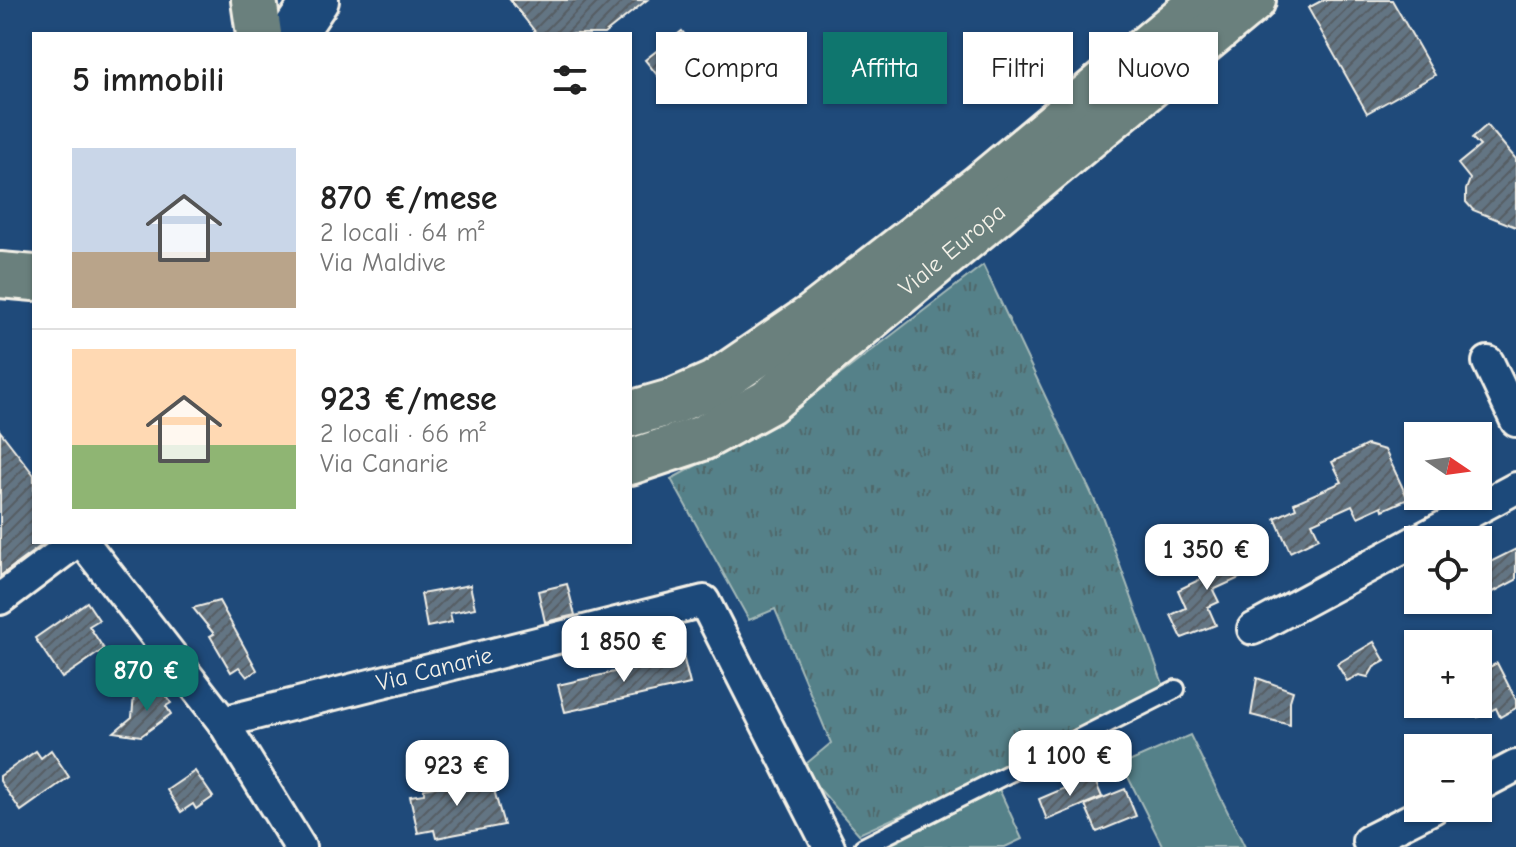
<!DOCTYPE html>
<html lang="it">
<meta charset="utf-8">
<style>
body{margin:0;font-family:"Comic Neue",sans-serif;background:#f2f2f2;color:#222;height:100vh;display:flex;flex-direction:column;font-size:30px;white-space:nowrap}
*{box-sizing:border-box;margin:0}
p{font-size:26px;color:#767676}
.icon{flex:none;width:44px;height:44px;fill:none;stroke:currentColor;stroke-width:2;stroke-linecap:round;stroke-linejoin:round}
.map{position:relative;flex:1;overflow:hidden}
.details{position:absolute;left:32px;top:32px;width:600px;height:512px;display:flex;flex-direction:column;background:#fff;border-radius:0px;box-shadow:0 2px 6px #0004}
.details>*{flex:none}
.banner{position:absolute;left:656px;top:32px;width:740px;height:72px;display:flex;gap:16px}
.needle{width:52px;rotate:103deg}
.controls{position:absolute;left:1404px;top:422px;display:grid;gap:16px}
.controls a{display:grid;place-items:center;width:88px;height:88px;border-radius:0px;background:#fff;box-shadow:0 2px 6px #0004;font-size:40px}
.price{position:absolute;translate:-50% -68px;padding:0 18px;border-radius:16px;background:#fff;color:#222;font-size:26px;line-height:52px;filter:drop-shadow(0 2px 4px #0008)}
.price::after{content:'';position:absolute;left:50%;top:48px;width:24px;height:18px;margin-left:-12px;background:inherit;clip-path:polygon(0 0,100% 0,50% 100%)}
.price.selected{background:#0f766e;color:#fff}
ul{padding:0;list-style:none}
li{display:flex;align-items:center;gap:24px;height:200px;padding:0 40px}
li+li{border-top:2px solid #e0e0e0}
li span{display:grid;place-items:center;flex:none;width:224px;height:160px;border-radius:0px;color:#555}
li>.icon{margin-inline-start:auto}
span .icon{width:96px;height:96px;fill:#fffc;stroke-width:1}
li b{font-size:34px}
h2{display:flex;justify-content:space-between;align-items:center;height:96px;padding:0 40px;font-size:34px}
.chip{padding:0 28px;border-radius:0px;background:#fff;box-shadow:0 2px 6px #0004;font-size:28px;line-height:72px}
.chip.selected{background:#0f766e;color:#fff}
.map>svg:first-child{display:block}
.grass{fill:url(#grass-tufts);stroke:#a4b9b8;stroke-width:2}
.pitch{fill:#558189;stroke:#a4b9b8;stroke-width:2}
.building{fill:url(#building-hatch);stroke:#f4f1e8;stroke-width:2}
.lines{fill:none;stroke-linecap:round;stroke-linejoin:round}
.service-casing{stroke:#f4f1e8;stroke-width:22}
.minor-casing{stroke:#f4f1e8;stroke-width:36}
.secondary-casing{stroke:#f4f1e8;stroke-width:50}
.primary-casing{stroke:#f4f1e8;stroke-width:50}
.service{stroke:#1f4a7a;stroke-width:16}
.minor{stroke:#1f4a7a;stroke-width:30}
.secondary{stroke:#1f4a7a;stroke-width:44}
.primary{stroke:#6a807d;stroke-width:44}
.labels{text-anchor:middle;stroke-width:6;stroke-linejoin:round;paint-order:stroke}
.street-label{font-size:24px;fill:#f4f1e8;stroke:#1f4a7a}
</style>
<div class="map">
<svg width="1516" height="847" viewBox="0 0 1516 847">
<defs>
<pattern id="grass-tufts" width="24" height="20" patternUnits="userSpaceOnUse" patternTransform="scale(2)"><rect width="24" height="20" fill="#558189"/><path d="M3 7l-1-3M5 7V3M7 7l1-3M15 17l-1-3M17 17v-4M19 17l1-3" fill="none" stroke="#50676b"/></pattern>
<pattern id="building-hatch" width="6" height="6" patternUnits="userSpaceOnUse" patternTransform="scale(2)"><rect width="6" height="6" fill="#637483"/><path d="M-1 1l2-2M0 6l6-6M5 7l2-2" fill="none" stroke="#565e64"/></pattern>
</defs>
<rect width="100%" height="100%" fill="#1f4a7a"/>
<filter id="ink" filterUnits="userSpaceOnUse"><feTurbulence type="fractalNoise" baseFrequency=".0125" numOctaves="2"/><feDisplacementMap in="SourceGraphic" scale="16" xChannelSelector="R" yChannelSelector="G"/><feConvolveMatrix kernelMatrix="1 2 1 2 8 2 1 2 1" color-interpolation-filters="sRGB"/></filter>
<g filter="url(#ink)">
<path class="grass" d="M983 265 1102 516 1167 695 859 834 801 768 831 743 775 609 749 620 671 479 784 418Z"/>
<g class="pitch">
<path d="M1190 735 1245 847H1163L1122 765Z"/>
<path d="M999 789 1022 839 1005 847H891L890 845Z"/>
</g>
<g class="building">
<path d="M510 0H647L604 34H537Z"/>
<path d="M1323 0H1392L1435 75 1367 113 1308 8Z"/>
<path d="M682 31 714 71 678 101 645 60Z"/>
<path d="M1487 125 1516 159V227L1473 210 1466 202V190L1470 179 1458 164 1480 146 1472 138Z"/>
<path d="M0 431 34 475V542H46L0 576Z"/>
<path d="M1367 445 1385 450 1408 499 1383 510 1382 506 1358 517 1352 505 1312 523 1319 538 1290 552 1275 518 1296 508 1294 503 1342 482 1332 462Z"/>
<path d="M1236 547 1248 574 1213 590 1219 602 1208 607 1216 625 1182 638 1171 615 1186 608 1178 590 1205 577 1200 564Z"/>
<path d="M1516 549V580L1478 600V568Z"/>
<path d="M567 584 575 615 545 622 538 591Z"/>
<path d="M470 585 475 608 450 613 452 622 427 627 421 594Z"/>
<path d="M219 601 257 670 247 677 239 667 231 672 210 636 214 634 193 608Z"/>
<path d="M87 602 99 620 89 626 104 649 62 678 35 638Z"/>
<path d="M1374 642 1385 661 1374 667 1368 677 1359 675 1347 681 1337 664Z"/>
<path d="M683 656 690 684 565 712 558 685Z"/>
<path d="M1497 663 1516 700V708L1500 717 1496 708 1478 717V673Z"/>
<path d="M1257 678 1293 691 1290 701V725L1251 715Z"/>
<path d="M160 686 171 703 166 706 171 714 141 736 114 732 132 717 134 694 147 695Z"/>
<path d="M51 750 69 777 21 811 0 781V776L36 751 41 758Z"/>
<path d="M195 771 213 797 196 809 193 804 181 812 167 790Z"/>
<path d="M490 776 504 825 436 838 434 830 418 833 410 796 424 794V789Z"/>
<path d="M1093 776 1102 797 1047 820 1039 799Z"/>
<path d="M1125 789 1136 816 1097 832 1085 805Z"/>
</g>
<g class="lines">
<g class="service-casing">
<path id="service" d="M863 847 1176 689"/>
</g>
<g class="minor-casing">
<g id="minor">
<path d="M1488 362 1516 421"/>
<path d="M1419 540 1516 488"/>
<path d="M83 542 223 722 300 847"/>
<path d="M0 599 76 542"/>
<path d="M1253 629 1418 540"/>
<path id="s1" d="M223 722 704 601 829 847"/>
<path d="M1478 786 1516 766"/>
<path d="M1368 841 1433 808"/>
</g>
</g>
<g class="secondary-casing">
<path id="secondary" d="M293 34 316 0"/>
</g>
<g class="primary-casing">
<g id="primary">
<path d="M254 0 259 34"/>
<path d="M0 275 34 278"/>
<path d="M630 414 675 401 714 384 812 317 981 186 1204 0"/>
<path id="s2" d="M630 462 702 438 768 402 1253 0"/>
</g>
</g>
<use href="#service" class="service"/>
<use href="#minor" class="minor"/>
<use href="#secondary" class="secondary"/>
<use href="#primary" class="primary"/>
</g>
</g>
<g class="labels">
<g class="street-label">
<text dy="8" stroke="none"><textPath href="#s2" startOffset="390">Viale Europa</textPath></text>
<text dy="8" stroke="none"><textPath href="#s1" startOffset="218">Via Canarie</textPath></text>
</g>
</g>
</svg>
<div class="controls">
<a><svg class="needle" viewBox="-14 -14 28 28"><path d="M0-13l5 13h-10z" fill="#e53935"/><path d="M0 13l5-13h-10z" fill="#767676"/></svg></a>
<a><svg class="icon" aria-label="locate" viewBox="0 0 24 24"><circle cx="12" cy="12" r="6"/><path d="M12 2v4M12 18v4M2 12h4M18 12h4"/></svg></a>
<a>+</a>
<a>−</a>
</div>
<b class="price" style="left:1207px;top:592px">1 350 €</b>
<b class="price" style="left:624px;top:684px">1 850 €</b>
<b class="price selected" style="left:147px;top:713px">870 €</b>
<b class="price" style="left:1070px;top:798px">1 100 €</b>
<b class="price" style="left:457px;top:808px">923 €</b>
<div class="banner">
<a class="chip">Compra</a>
<a class="chip selected">Affitta</a>
<a class="chip">Filtri</a>
<a class="chip">Nuovo</a>
</div>
<section class="details">
<h2>5 immobili<svg class="icon" aria-label="filters" viewBox="0 0 24 24"><path d="M4 7h16M4 17h16"/><circle cx="9" cy="7" r="2"/><circle cx="15" cy="17" r="2"/></svg></h2>
<ul>
<li><span style="background:linear-gradient(#c9d6e8 65%,#b9a48a 0)"><svg class="icon" aria-label="home" viewBox="0 0 24 24"><path d="M3 11l9-7 9 7M6 9v11h12V9"/></svg></span><div><b>870 €/mese</b><p>2 locali · 64 m²</p><p>Via Maldive</p></div></li>
<li><span style="background:linear-gradient(#ffd9b3 60%,#8fb573 0)"><svg class="icon" aria-label="home" viewBox="0 0 24 24"><path d="M3 11l9-7 9 7M6 9v11h12V9"/></svg></span><div><b>923 €/mese</b><p>2 locali · 66 m²</p><p>Via Canarie</p></div></li>
</ul>
</section>
</div>
